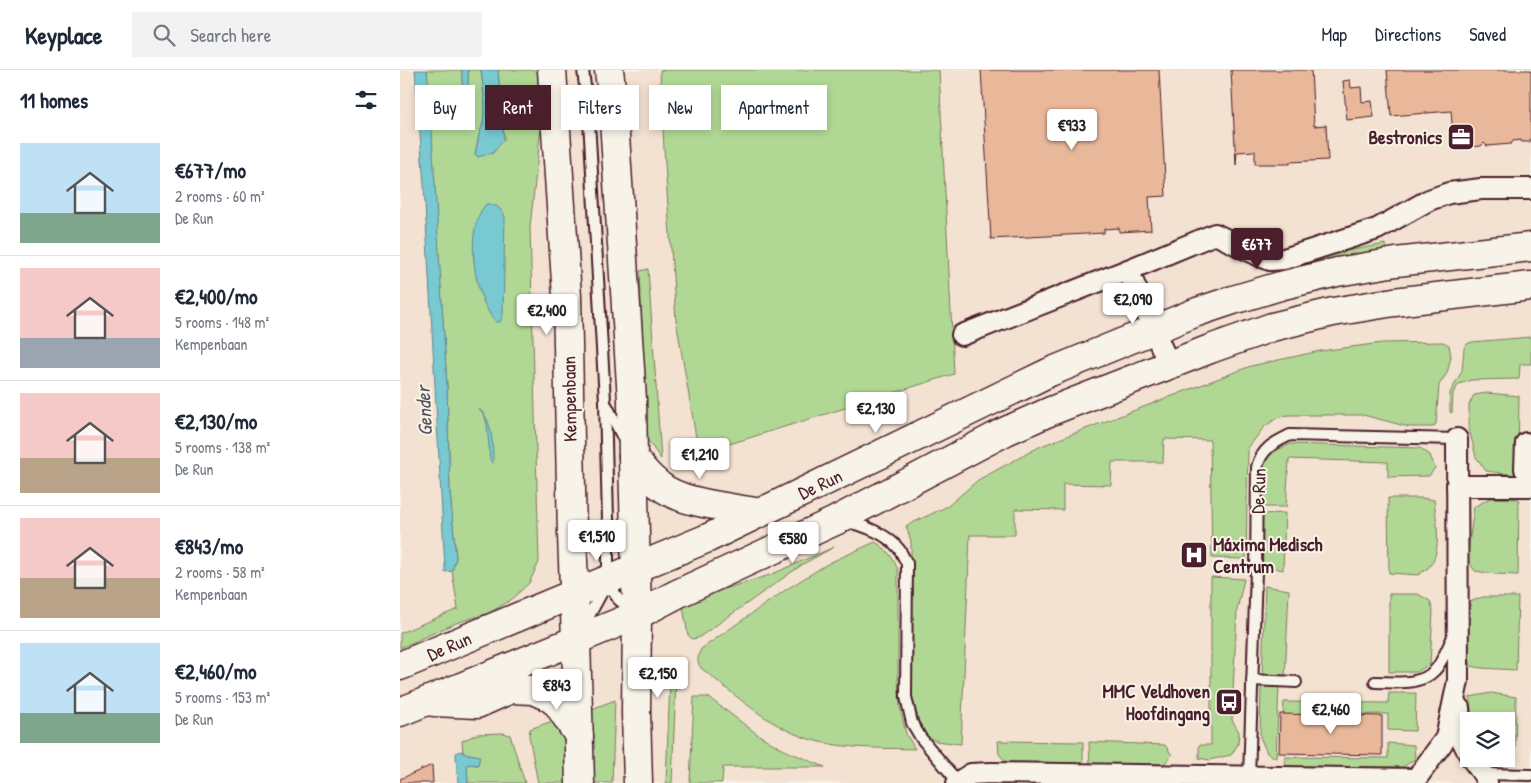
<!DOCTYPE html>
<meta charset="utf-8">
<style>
body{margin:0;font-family:"Patrick Hand",sans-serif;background:#f2f2f3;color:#1f2937;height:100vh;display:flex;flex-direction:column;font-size:19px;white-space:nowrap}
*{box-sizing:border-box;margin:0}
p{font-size:16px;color:#747a83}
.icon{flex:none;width:28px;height:28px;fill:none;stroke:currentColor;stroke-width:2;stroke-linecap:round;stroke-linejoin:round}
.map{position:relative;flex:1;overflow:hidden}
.sheet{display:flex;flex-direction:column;background:#fff;width:400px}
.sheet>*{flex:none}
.hud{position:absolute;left:15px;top:15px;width:475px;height:45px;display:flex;gap:10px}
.controls{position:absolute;left:1060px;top:642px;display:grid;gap:10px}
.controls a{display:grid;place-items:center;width:55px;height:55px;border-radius:0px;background:#fff;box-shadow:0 2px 8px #0003;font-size:25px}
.price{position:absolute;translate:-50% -42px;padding:0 11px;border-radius:5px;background:#fff;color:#222;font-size:16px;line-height:32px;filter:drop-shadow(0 1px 2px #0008)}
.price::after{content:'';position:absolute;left:50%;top:30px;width:15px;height:11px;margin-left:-8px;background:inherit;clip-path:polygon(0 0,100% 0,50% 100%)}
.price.current{background:#4a1f2b;color:#fff}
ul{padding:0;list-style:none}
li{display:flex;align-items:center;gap:15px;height:125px;padding:0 20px}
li+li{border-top:1px solid #e0e1e3}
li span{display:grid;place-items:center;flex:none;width:140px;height:100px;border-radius:0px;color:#555}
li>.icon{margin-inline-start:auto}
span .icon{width:60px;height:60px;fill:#fffc;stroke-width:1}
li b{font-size:21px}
h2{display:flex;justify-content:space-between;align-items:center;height:60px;padding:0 20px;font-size:21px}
.chip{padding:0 18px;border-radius:0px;background:#fff;box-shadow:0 2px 8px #0003;font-size:18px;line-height:45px}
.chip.current{background:#4a1f2b;color:#fff}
header{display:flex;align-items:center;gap:30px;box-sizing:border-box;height:70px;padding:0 25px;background:#fff;border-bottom:1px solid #e0e1e3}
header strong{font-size:24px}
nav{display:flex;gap:28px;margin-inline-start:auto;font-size:18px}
.search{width:350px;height:45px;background:#f2f2f3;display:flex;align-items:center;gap:12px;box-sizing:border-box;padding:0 18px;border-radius:0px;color:#747a83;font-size:19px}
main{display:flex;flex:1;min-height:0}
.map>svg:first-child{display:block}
.built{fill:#f3e1d1;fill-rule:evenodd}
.green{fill:#b0d894;stroke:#7d7c60}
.water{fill:#78c9d2;stroke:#66858f}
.building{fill:#e9b79a;stroke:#4a1f2b}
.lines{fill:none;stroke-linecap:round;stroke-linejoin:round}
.lane-casing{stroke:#4a1f2b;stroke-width:14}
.street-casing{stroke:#4a1f2b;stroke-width:24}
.secondary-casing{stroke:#4a1f2b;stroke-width:31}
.lane{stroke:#f7f3e8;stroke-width:10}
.street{stroke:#f7f3e8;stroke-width:20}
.secondary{stroke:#f7f3e8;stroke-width:28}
.labels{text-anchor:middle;stroke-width:4;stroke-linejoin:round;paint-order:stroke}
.poi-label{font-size:19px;font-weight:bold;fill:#4a1f2b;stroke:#f7f3e8;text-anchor:end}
.street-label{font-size:19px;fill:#4a1f2b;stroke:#f7f3e8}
.water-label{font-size:20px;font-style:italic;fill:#58525d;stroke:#f7f3e8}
</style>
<header>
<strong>Keyplace</strong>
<div class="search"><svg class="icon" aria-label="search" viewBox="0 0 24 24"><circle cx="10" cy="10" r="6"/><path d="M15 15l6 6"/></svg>Search here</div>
<nav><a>Map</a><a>Directions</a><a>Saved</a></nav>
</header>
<main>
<section class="sheet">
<h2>11 homes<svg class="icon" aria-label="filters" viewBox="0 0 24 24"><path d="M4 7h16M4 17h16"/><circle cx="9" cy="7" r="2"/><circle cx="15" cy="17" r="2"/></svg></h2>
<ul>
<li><span style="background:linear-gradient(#bfe0f5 70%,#7fa58c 0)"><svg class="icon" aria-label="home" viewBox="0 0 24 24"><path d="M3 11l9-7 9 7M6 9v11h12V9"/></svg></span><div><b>€677/mo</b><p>2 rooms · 60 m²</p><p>De Run</p></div></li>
<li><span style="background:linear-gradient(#f6c9c9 70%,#9aa5b1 0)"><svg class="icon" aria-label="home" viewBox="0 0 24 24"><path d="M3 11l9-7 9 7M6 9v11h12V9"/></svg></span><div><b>€2,400/mo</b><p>5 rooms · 148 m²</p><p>Kempenbaan</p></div></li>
<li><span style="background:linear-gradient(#f6c9c9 65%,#b9a48a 0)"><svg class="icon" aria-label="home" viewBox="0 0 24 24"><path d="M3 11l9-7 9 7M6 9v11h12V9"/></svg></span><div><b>€2,130/mo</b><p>5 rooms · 138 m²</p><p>De Run</p></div></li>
<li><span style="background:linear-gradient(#f6c9c9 60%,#b9a48a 0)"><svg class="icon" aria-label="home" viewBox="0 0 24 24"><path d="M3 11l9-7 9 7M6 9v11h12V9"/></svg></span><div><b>€843/mo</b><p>2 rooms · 58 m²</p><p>Kempenbaan</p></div></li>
<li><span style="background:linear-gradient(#bfe0f5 70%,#7fa58c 0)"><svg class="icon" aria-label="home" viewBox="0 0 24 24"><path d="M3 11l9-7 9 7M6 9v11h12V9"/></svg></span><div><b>€2,460/mo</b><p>5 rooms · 153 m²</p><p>De Run</p></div></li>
</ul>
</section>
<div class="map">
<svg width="1131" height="713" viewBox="0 0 1131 713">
<rect width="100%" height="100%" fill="#f7f3e8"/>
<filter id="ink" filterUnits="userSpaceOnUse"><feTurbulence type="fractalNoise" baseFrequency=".02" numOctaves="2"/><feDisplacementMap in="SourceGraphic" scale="10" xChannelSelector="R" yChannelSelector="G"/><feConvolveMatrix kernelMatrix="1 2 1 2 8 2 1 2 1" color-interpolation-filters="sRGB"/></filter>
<g filter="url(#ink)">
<path class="built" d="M0 0H1131V713H0ZM1069 651H1106V689H1069Z"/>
<g class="green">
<path d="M27 0H62C62 17 67 44 59 59 68 44 68 17 68 0H81L85 34 83 54 79 65 75 84 104 69 98 0H137L143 39 130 157 139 492 129 513 111 530 89 543 56 553 0 578V563L58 539 52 501 56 488 50 422 47 316Z"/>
<path d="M260 0H539L554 304 304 382 297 373 276 250 264 79Z"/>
<path d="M985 174 986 182 913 196 911 190 947 181Z"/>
<path d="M248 199 261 389 246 368 240 201Z"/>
<path d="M1131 267V294H1120L1119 309 1071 310 1059 314 1053 323 1052 343 1050 342V323L1062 301 1064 278 1067 274 1072 272Z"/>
<path d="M1043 272 1049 275 1051 287 1047 303 1039 315 1036 354 1033 357H1009L963 345H888L877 348 864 357 848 378 846 489 812 488 810 370 764 369 763 392H712L711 415 663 414V440L615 439V465H570L561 674 536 671 525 665 519 652 511 621V471L506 456 548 436 578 410 641 376 851 296 920 281 982 273Z"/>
<path d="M1087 323 1119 326 1118 394 1116 405 1086 401 1076 387 1069 359V335L1074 325Z"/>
<path d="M890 374 1020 378 1030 385 1035 398 1029 406 988 407V392L889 389 886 437H860L862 398 871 383Z"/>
<path d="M988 428H1021L1034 430C1036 449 1043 483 1028 498 1025 500 1021 503 1018 505L989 503Z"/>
<path d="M1090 428 1119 429 1118 505 1095 504 1075 501 1067 489 1074 437Z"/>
<path d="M885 443 883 500 860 494 861 444Z"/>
<path d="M475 472C487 479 493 487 498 500V610L500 637 506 664 515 679C483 678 451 679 420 672 374 662 337 626 301 598 296 591 298 587 301 579L387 519 429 493Z"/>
<path d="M434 477 403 494 298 568 292 569 288 565 283 537 317 521 370 505Z"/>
<path d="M811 507 844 509 837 540 833 621 832 650 839 662 838 674 831 685 809 690 799 688V675H811Z"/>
<path d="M865 516 889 520 885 608H862Z"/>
<path d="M989 524H1018L1030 531 1033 541 1030 594 1016 602H989Z"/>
<path d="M1083 527H1118L1116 600 1081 598 1071 596C1066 577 1064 548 1072 531Z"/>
<path d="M276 610 272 713H266L270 611Z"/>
<path d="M861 616H879L876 688 867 683 860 667Z"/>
<path d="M989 623H1016L1015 661 988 660V644L883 645 884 632 988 633Z"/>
<path d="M1091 623 1116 627 1115 680 1106 678V651H1072L1070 627Z"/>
<path d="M294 627H308L357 664 384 680 425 697H323L322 713H290Z"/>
<path d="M215 630 212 713H191L189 640Z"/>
<path d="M158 649 167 670 169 713H138L129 666 130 659Z"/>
<path d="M103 663 110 665 125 713H68L67 695 68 694 78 695 79 686 63 683 62 671 77 664Z"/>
<path d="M598 671 683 672V693L606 692 599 684Z"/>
<path d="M689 672 765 675 772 685 764 694 690 695Z"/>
<path d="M988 673 1014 675 1015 689 1003 697 885 696V687L988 688Z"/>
</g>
<g class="water">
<path d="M15 0H27L30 30 47 316 50 422 56 488 52 501 45 502V499L24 115Z"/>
<path d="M62 0H68C69 19 67 41 61 60L59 59C67 43 61 17 62 0Z"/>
<path d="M81 0H98L104 69 93 83 78 87 75 84 79 65 83 54 85 34Z"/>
<path d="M86 134C95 133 102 139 105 147L103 245 100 252H96C74 229 63 159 86 134Z"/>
<path d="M79 339C93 349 93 378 93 393L90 390 87 354 85 347Z"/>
<path d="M63 681V683L80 686 78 695 68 694 67 695 68 713H58L56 684 57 682Z"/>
</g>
<g class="building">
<path d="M581 0H759L766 126 749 127 751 160 719 162V158L704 159V163L591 169Z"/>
<path d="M831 0H911L914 56 926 55 928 90 890 92V94H855V81L837 82 836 95Z"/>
<path d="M987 0H1131V69H1130V72H1121V70L1113 71 1111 74 1087 76 1084 73 1081 76 1057 78 1054 76 1051 41 991 46Z"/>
<path d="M950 10 951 18 961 17 962 32 972 31 974 47 947 50 943 11Z"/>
<path d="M880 644 982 646V685L879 683Z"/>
<path d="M32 695 33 713H0V709Z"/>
</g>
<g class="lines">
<g class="lane-casing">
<g id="lane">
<path d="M183 0 189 50 205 331 208 450V511L183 557"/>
<path d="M207 336 224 370"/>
<path d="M446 452C464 455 487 464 499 479 502 483 504 489 507 493L506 627 512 653 521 668 558 712"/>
<path d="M208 511 218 529 234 542"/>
<path d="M852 610 896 612"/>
<path d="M975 612C995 612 1021 616 1035 600 1041 595 1049 574 1054 565"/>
<path d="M1083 704 1131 705"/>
<path d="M849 707 856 501 857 397C862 378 874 373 890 365L1057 369"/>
</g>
</g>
<g class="street-casing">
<g id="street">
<path d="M728 200 769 295"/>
<path d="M562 265 728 200 815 164 860 186 870 190 884 189 977 159 1029 130 1049 123 1081 119H1131"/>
<path d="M1126 373 1125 399H1131"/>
<path d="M1057 416H1131"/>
<path d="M1059 638 1061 668 1069 684"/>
<path d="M1072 689 1083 704 1087 713"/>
<path d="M557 713 571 704 591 703 1016 709 1046 668 1058 611 1057 369"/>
</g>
</g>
<g class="secondary-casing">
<g id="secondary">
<path d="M152 0 167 227 172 465 176 569 180 713"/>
<path d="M209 0 213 34 232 330 233 386 237 545 236 642 238 713"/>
<path d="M233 386C240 397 249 407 259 415 281 434 331 437 360 443"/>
<path d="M0 596 308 468 650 302 797 242 833 230 880 216 937 202 996 192 1131 177"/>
<path d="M34 632 77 634 111 619 133 620 149 627 158 634 179 666"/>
<path d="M0 642 237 545 277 524 435 451 606 361 651 341 810 279 872 257 933 242 994 232 1131 216"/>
</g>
</g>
<use href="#lane" class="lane"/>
<use href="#street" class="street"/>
<use href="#secondary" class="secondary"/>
</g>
</g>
<defs>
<g id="office-square" transform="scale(1.4375)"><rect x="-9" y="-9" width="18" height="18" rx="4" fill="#4a1f2b" stroke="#f7f3e8"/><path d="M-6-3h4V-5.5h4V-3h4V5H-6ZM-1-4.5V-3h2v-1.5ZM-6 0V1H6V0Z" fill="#fff"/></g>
<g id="hospital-square" transform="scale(1.4375)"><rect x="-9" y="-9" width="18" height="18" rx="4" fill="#4a1f2b" stroke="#f7f3e8"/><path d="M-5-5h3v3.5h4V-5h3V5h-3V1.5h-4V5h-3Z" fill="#fff"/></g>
<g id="bus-square" transform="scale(1.4375)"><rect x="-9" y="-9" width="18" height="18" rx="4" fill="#4a1f2b" stroke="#f7f3e8"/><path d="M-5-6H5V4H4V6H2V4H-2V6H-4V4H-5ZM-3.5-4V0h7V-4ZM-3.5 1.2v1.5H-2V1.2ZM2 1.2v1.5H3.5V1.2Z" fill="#fff"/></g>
</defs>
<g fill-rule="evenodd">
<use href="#office-square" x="1061" y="67"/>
<use href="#hospital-square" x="794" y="485"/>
<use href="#bus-square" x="829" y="632"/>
</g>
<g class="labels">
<g class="poi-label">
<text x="1042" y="74">Bestronics</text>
<text x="813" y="481" text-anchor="start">Máxima Medisch<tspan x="813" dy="22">Centrum</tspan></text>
<text x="810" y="628">MMC Veldhoven<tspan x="810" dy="22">Hoofdingang</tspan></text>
</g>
<g class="street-label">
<text transform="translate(169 329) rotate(-91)" y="7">Kempenbaan</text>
<text transform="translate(420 414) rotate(-25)" y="7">De Run</text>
<text transform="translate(858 421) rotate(-88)" y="7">De Run</text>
<text transform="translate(49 576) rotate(-23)" y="7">De Run</text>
</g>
<g class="water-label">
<text transform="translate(24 341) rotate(-93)" y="7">Gender</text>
</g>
</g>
</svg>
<div class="controls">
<a><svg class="icon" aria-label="layers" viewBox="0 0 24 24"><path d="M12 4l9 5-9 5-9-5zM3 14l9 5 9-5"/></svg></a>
</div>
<b class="price" style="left:672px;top:81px">€933</b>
<b class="price current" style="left:857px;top:200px">€677</b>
<b class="price" style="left:733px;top:255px">€2,090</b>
<b class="price" style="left:147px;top:266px">€2,400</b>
<b class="price" style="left:476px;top:364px">€2,130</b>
<b class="price" style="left:300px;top:410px">€1,210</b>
<b class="price" style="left:197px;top:492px">€1,510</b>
<b class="price" style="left:393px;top:494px">€580</b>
<b class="price" style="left:258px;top:629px">€2,150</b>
<b class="price" style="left:157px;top:641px">€843</b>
<b class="price" style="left:931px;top:665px">€2,460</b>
<div class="hud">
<a class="chip">Buy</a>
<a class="chip current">Rent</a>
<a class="chip">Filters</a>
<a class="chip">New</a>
<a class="chip">Apartment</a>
</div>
</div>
</main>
